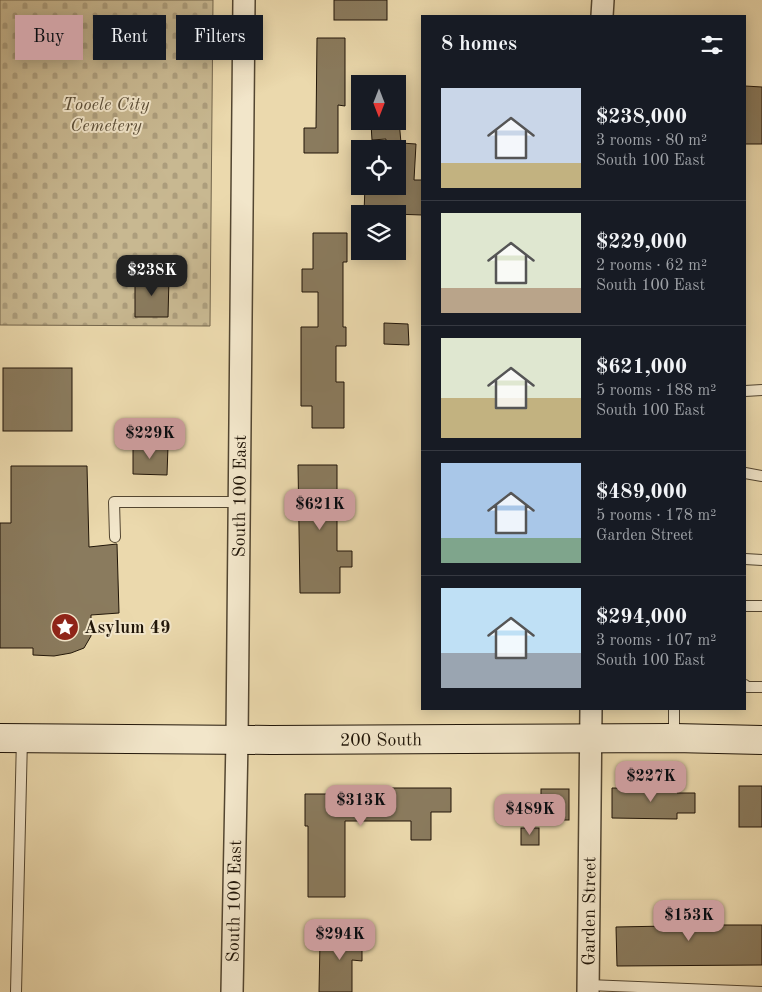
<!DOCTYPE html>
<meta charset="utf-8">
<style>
body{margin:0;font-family:"Old Standard TT",serif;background:#20242c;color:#f1f3f6;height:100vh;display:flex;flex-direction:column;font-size:19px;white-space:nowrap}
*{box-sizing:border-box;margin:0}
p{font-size:16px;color:#9ea1a6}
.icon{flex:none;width:28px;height:28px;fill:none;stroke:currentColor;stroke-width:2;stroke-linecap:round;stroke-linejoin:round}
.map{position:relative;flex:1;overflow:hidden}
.side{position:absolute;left:421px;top:15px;width:325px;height:695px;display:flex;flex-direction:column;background:#171b24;border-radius:0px;box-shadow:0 2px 12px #0003}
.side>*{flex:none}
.banner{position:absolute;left:15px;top:15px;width:331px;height:45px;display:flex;gap:10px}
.needle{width:32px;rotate:180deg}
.controls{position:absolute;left:351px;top:75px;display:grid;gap:10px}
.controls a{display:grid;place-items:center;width:55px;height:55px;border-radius:0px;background:#171b24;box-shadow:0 2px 12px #0003;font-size:25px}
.price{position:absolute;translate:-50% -42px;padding:0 11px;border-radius:10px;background:#c59692;color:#111;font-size:16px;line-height:32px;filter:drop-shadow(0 1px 2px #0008)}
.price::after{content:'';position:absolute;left:50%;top:30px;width:15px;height:11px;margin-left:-8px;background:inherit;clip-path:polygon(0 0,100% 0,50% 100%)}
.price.active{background:#222;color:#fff}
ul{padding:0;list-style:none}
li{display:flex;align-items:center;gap:15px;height:125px;padding:0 20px}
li+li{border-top:1px solid #363941}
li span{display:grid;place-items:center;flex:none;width:140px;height:100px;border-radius:0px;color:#555}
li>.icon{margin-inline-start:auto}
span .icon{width:60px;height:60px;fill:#fffc;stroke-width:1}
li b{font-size:21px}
h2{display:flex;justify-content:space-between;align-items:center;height:60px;padding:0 20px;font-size:21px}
.chip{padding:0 18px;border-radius:0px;background:#171b24;box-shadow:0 2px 12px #0003;font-size:18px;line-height:45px}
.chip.active{background:#c59692;color:#111}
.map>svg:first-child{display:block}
.cemetery{fill:url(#cemetery-stones);stroke:#74664c}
.building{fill:#8a7b5e;stroke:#201508}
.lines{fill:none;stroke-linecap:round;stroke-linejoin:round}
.lane-casing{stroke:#534631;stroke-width:12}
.street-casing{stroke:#534631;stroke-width:24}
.secondary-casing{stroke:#201508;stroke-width:30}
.lane{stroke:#f2e6ca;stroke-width:10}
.street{stroke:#f2e6ca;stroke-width:21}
.secondary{stroke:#f2e6ca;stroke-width:28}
.labels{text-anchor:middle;stroke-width:4;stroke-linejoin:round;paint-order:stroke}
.park-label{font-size:18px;font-style:italic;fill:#5b4e38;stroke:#f2e6ca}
.street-label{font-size:18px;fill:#201508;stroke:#f2e6ca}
.poi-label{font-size:18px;font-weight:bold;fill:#201508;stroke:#f2e6ca;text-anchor:start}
</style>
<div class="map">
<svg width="762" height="992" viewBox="0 0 762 992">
<defs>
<pattern id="cemetery-stones" width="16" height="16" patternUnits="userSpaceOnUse" patternTransform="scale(1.25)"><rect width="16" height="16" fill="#c8b891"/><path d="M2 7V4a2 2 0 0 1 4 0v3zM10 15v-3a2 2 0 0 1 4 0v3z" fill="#ac9d7c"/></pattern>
</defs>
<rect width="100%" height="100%" fill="#ebd9ad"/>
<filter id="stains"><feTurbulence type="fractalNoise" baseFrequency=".004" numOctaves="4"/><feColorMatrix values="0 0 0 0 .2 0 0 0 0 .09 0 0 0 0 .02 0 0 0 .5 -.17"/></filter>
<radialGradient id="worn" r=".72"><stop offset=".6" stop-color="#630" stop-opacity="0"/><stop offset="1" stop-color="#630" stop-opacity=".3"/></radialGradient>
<path class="cemetery" d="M0 0H213L210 326 0 325Z"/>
<g class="building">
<rect x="334" y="0" width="53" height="20"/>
<path d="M317 38H345V106L338 105V153H304V128H316Z"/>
<path d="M745 86 762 87V144H745Z"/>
<path d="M398 109 401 143 416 144 414 180H422V215L364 213 365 186H398V149H385L386 139 372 140 371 124 398 121Z"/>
<path d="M313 233H347V262H343V327H346V346H336V382H344V428H312V406H301V327H318V292H302V269H313Z"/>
<path d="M135 276 169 277 168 317H135Z"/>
<path d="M384 323 408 324 409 345 384 344Z"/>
<rect x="3" y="368" width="69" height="63"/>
<path d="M133 445 168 446 167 475 133 474Z"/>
<path d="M298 465H337V551H352V567H340V593H300Z"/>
<path d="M11 466H87L89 547 117 544 119 613 91 615V636L84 648 71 653 54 656 33 655V648H0V523H11Z"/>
<rect x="739" y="786" width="23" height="41"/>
<path d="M363 788H451V812H431V840H411V821H345V897H308V826H305V794H363Z"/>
<path d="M612 788 677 789V793H695V813H677V819L612 818Z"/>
<rect x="541" y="789" width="28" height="31"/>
<rect x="521" y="828" width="18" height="17"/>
<path d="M668 906H708V925H762V965L617 966 616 927 668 926Z"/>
<path d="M342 926H362V961L352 960V992H319L320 941H342Z"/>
</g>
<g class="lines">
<g class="lane-casing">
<g id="lane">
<path d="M745 391 762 390"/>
<path d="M745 473 762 476"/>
<path d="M115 537 114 502H239"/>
<path d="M745 559 762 560"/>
<path d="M745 606H762"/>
<path d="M745 685 747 687H762"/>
<path d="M674 709V738"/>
<path d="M588 985 762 992"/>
<path d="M16 992 22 738"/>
</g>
</g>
<g class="street-casing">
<g id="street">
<path d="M602 16 603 0"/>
<path id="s1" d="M232 992 237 740 244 0"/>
<path id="s2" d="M588 992 591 709"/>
</g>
</g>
<g class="secondary-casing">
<g id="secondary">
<path id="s3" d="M0 738 271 740 674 738 762 740"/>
</g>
</g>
<use href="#lane" class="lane"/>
<use href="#street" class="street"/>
<use href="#secondary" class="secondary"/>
</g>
<defs>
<g id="sight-disc" transform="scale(1.4375)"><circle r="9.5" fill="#8f2418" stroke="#f2e6ca"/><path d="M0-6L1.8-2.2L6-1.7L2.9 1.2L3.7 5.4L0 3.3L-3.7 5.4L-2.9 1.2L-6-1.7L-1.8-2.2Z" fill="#fff"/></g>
</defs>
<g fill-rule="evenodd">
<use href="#sight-disc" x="65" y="627"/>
</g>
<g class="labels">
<g class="park-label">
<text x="106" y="110">Tooele City<tspan x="106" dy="21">Cemetery</tspan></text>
</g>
<g class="street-label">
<text dy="6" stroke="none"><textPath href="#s1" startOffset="496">South 100 East</textPath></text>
<text dy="6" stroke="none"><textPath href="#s3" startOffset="381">200 South</textPath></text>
<text dy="6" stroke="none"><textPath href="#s1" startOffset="91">South 100 East</textPath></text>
<text dy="6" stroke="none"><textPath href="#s2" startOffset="81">Garden Street</textPath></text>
</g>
<g class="poi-label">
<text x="84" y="633">Asylum 49</text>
</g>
</g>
<rect width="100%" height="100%" filter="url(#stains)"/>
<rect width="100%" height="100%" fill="url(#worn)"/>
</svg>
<div class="controls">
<a><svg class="needle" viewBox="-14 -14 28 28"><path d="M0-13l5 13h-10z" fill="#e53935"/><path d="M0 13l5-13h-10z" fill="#9ea1a6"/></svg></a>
<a><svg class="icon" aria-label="locate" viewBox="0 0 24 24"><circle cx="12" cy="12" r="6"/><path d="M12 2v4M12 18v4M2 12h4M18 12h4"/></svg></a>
<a><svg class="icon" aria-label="layers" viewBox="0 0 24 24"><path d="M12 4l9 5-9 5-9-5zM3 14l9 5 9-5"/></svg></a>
</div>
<b class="price active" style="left:152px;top:297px">$238K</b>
<b class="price" style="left:150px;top:460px">$229K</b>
<b class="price" style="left:320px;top:531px">$621K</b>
<b class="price" style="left:651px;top:803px">$227K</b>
<b class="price" style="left:361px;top:827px">$313K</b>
<b class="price" style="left:530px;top:836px">$489K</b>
<b class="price" style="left:689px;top:942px">$153K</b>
<b class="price" style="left:340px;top:961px">$294K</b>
<div class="banner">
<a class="chip active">Buy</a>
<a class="chip">Rent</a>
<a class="chip">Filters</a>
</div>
<section class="side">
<h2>8 homes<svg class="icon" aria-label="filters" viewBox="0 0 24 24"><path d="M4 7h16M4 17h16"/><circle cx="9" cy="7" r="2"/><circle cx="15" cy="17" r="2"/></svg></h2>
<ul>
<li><span style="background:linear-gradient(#c9d6e8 75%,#c2b280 0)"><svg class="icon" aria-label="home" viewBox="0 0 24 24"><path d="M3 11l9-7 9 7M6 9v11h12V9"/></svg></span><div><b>$238,000</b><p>3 rooms · 80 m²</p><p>South 100 East</p></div></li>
<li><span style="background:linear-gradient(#dfe7d0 75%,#b9a48a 0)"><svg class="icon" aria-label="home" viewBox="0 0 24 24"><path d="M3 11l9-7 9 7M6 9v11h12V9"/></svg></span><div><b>$229,000</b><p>2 rooms · 62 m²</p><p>South 100 East</p></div></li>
<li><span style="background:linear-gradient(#dfe7d0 60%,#c2b280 0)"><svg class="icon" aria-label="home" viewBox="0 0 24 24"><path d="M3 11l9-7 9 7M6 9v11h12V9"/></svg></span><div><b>$621,000</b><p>5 rooms · 188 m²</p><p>South 100 East</p></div></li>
<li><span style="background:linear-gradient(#a9c7e8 75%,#7fa58c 0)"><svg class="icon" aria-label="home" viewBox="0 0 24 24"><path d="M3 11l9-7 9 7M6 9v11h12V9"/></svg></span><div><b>$489,000</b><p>5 rooms · 178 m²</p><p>Garden Street</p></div></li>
<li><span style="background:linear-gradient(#bfe0f5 65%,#9aa5b1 0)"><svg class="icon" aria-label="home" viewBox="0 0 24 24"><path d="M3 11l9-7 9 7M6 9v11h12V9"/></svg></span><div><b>$294,000</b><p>3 rooms · 107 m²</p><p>South 100 East</p></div></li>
</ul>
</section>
</div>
